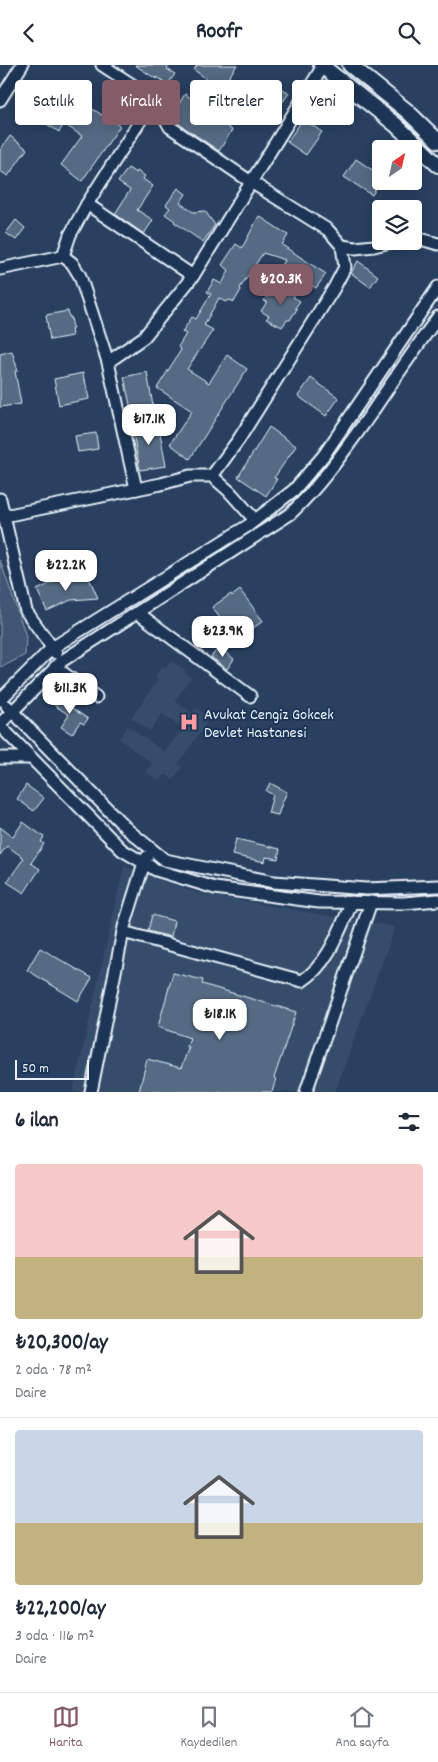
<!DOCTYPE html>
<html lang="tr">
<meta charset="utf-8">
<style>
body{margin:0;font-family:Dekko,sans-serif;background:#f6f6f7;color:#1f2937;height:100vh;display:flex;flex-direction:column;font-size:19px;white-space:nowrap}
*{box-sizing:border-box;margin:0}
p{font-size:16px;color:#747a83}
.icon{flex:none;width:28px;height:28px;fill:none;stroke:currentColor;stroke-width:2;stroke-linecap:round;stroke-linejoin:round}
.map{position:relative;height:1027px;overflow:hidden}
.sheet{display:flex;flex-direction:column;background:#fff;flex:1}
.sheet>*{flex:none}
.banner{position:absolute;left:15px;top:15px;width:409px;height:45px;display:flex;gap:10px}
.needle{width:32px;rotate:34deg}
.fabs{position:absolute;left:372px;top:75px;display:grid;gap:10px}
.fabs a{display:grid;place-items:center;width:50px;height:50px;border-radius:5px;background:#fff;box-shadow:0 2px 12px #0003;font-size:25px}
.scale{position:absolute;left:15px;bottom:12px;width:74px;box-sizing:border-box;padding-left:5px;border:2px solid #e8f1f8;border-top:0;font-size:14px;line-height:18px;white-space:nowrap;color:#e8f1f8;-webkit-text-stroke:4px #1d3557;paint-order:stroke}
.price{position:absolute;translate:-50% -42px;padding:0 11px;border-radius:10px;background:#fff;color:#222;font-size:16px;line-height:32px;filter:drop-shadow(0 1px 2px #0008)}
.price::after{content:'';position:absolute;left:50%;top:30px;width:15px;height:11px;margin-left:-8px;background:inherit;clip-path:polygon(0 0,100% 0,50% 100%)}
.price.selected{background:#845c67;color:#fff}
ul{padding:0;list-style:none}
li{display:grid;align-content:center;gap:10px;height:265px;padding:0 15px}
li+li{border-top:1px solid #e0e1e3}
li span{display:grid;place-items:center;height:155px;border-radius:5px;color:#555}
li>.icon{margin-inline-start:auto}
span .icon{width:90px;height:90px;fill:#fffc;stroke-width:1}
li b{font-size:21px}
h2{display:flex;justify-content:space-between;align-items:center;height:60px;padding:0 15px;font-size:21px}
.chip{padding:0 18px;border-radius:5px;background:#fff;box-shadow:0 2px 12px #0003;font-size:18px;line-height:45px}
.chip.selected{background:#845c67;color:#fff}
header{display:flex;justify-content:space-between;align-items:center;height:65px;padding:0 15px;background:#fff;font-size:22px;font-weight:700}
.tab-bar{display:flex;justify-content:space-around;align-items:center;height:70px;border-top:1px solid #e0e1e3;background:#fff;font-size:14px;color:#747a83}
.tab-bar a{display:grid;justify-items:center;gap:2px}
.tab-bar .selected{color:#845c67}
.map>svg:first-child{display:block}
.built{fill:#364d6b}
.green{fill:#415774;stroke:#94a4b6}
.building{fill:#556a83;stroke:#e8f1f8}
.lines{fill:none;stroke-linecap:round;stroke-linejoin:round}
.minor-casing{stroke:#e8f1f8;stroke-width:15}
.major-casing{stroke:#e8f1f8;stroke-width:18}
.minor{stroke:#1d3557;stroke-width:11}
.major{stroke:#1d3557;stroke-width:14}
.labels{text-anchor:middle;stroke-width:4;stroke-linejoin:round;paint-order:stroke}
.poi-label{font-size:16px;fill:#e8f1f8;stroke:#1d3557;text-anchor:start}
</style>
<header><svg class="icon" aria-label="back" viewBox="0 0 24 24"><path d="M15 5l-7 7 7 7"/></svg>Roofr<svg class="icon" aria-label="search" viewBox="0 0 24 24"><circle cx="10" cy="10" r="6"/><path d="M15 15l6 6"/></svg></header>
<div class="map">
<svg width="438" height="1027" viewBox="0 0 438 1027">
<rect width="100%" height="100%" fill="#294061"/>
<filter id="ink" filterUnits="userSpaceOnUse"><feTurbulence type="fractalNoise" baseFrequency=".02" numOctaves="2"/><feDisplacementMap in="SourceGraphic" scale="10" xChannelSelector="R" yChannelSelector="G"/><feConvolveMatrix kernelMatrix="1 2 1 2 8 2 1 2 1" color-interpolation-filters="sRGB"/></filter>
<g filter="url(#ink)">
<g class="built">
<path d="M170 596 186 605 184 607 191 612 175 636 192 648 196 643 205 650 201 655 206 659 178 699 182 702 173 715 165 709 160 716 146 707 152 698 119 674 128 661 165 687 182 663 162 649 150 666 131 653 158 615 155 612 162 602 165 604Z"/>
<path d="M124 801 196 828 395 862 335 1027H73Z"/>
</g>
<path class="green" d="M0 495 26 571 25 590 2 602 0 601Z"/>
<g class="building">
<path d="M135 0H170L167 4 175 9 168 19 157 12 156 14Z"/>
<path d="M197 0H237L221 24 194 5Z"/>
<path d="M47 16 120 61 82 116 61 100 82 71 64 59 59 67 27 46Z"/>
<path d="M272 17 289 28 273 51 257 40Z"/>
<path d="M185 29 198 38 192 46 207 56 210 51 232 65 219 86 176 57 172 50Z"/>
<path d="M303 54 322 67 306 90 287 77Z"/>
<path d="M10 71 27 84 8 111 0 106V85Z"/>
<path d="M356 94 381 111V115L372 130 344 112Z"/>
<path d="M128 103 136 108 137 106 145 111 143 114 153 121 137 145 153 155 144 169 115 149 130 125 118 117Z"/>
<path d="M178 123 186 129 180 138 193 147 205 146 215 160 203 177 174 157 175 156 165 149 170 143 166 140Z"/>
<path d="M259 151 288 170 282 180 326 209 316 223 282 201 285 195 263 188 240 223 241 225 234 237 230 235 225 237 219 233 204 260 213 265 187 304 209 318 227 290 247 304 190 394 170 379 192 346 157 323 181 285 178 282 186 269 182 267 192 252 196 254 211 229 207 227 214 215 222 219 229 205 222 200 236 179 242 183Z"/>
<path d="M16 155 25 163 16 175 6 168Z"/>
<path d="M358 196 378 211 370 222 351 208Z"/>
<path d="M278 222 284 225 286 222 296 228 293 232 300 236 295 243 297 244 290 255H287L282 262 266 254 269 251 261 246 267 237 264 236 270 226 274 228Z"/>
<path d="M68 246 69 252H71L73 263H71L72 271 50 275 46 250Z"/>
<path d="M12 286 18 306H15L21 339 0 342V289Z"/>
<path d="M147 307 153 341 131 345 124 312Z"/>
<path d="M83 308 84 315H85L89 334 59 340 54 314Z"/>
<path d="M311 313 339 333 326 351 298 331Z"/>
<path d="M158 357 166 401 140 405 132 362Z"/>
<path d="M269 362 296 381 274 413 277 414 266 431 238 412Z"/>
<path d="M96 368 98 384 78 387 75 371Z"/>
<path d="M63 512 89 513 98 533 71 535 47 546 37 525Z"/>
<path d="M240 525 263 556 236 575 212 542 231 529 232 531Z"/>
<path d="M219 582 234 594 227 604 211 592Z"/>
<path d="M61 630 75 638 72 643 88 654 84 659 80 657 72 669 61 662 69 650 54 640Z"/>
<path d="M270 718 287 727 282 738 278 750 268 748 273 730 266 726Z"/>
<path d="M26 720 44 733 34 746 17 734Z"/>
<path d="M23 757 44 772 41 777 44 779 31 798 40 804 24 828 7 817 24 793 7 781 0 790V762L13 772Z"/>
<path d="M236 774 280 784 278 794 266 792 265 797 232 790Z"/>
<path d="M152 850 174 856 171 872 148 866Z"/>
<path d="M40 883 92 913 78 936 27 905Z"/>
<path d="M173 908 203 915 202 919 296 947 274 1013 276 1014 272 1027H139L147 994 181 1003 189 982H187L190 973 158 962Z"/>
</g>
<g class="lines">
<g class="minor-casing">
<g id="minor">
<path d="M102 0 154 34 170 62 251 117 328 165 342 181 355 183 374 181 395 176"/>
<path d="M0 35 22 0"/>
<path d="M87 139 193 211"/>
<path d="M414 172 438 179"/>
<path d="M63 191 70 170 87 139 154 34"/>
<path d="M0 204 63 191 72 198 80 211 108 297 136 424"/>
<path d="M108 297 144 272 193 211 323 1"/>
<path d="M212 411 239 374 334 223 345 202 342 181"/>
<path d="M0 434 26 546 56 588"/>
<path d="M4 451 161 419 190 411H212L229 426 255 455"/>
<path d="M138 548 250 631"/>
<path d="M55 602 96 632"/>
<path d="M0 635 52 583 249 460 294 425 324 390 438 222"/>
<path d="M7 641 128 765 165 795 274 817 366 824 438 821"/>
<path d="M0 659 62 596 290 449C321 420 345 385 370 350 392 317 415 284 438 252"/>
<path d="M0 661 122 785 156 805 215 823 319 837 404 838 438 835"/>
<path d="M0 693H31"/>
<path d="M123 867 302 916C329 898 339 866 352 837"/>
<path d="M91 1027 124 862 144 798 147 792"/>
<path d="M306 1027 371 837"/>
</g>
</g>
<g class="major-casing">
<g id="major">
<path d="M321 0 396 60 438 100"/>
<path d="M350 0 407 46 438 76"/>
</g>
</g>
<use href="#minor" class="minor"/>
<use href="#major" class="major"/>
</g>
</g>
<defs>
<g id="hospital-bare" transform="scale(1.5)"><path d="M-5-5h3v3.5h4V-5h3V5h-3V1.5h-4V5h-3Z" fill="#ff9aa2" stroke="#1d3557" stroke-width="2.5" paint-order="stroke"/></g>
</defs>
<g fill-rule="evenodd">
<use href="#hospital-bare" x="189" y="657"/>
</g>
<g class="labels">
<g class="poi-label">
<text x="204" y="654">Avukat Cengiz Gokcek<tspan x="204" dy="18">Devlet Hastanesi</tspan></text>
</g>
</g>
</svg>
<div class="fabs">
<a><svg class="needle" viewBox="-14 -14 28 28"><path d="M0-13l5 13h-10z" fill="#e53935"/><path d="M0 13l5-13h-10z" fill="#747a83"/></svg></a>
<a><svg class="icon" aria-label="layers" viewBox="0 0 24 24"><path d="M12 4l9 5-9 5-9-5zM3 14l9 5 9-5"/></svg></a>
</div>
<div class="scale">50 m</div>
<b class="price selected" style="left:281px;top:241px">₺20.3K</b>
<b class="price" style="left:149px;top:381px">₺17.1K</b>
<b class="price" style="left:66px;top:527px">₺22.2K</b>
<b class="price" style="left:223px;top:593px">₺23.9K</b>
<b class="price" style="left:70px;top:650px">₺11.3K</b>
<b class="price" style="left:220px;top:976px">₺18.1K</b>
<div class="banner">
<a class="chip">Satılık</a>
<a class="chip selected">Kiralık</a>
<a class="chip">Filtreler</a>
<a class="chip">Yeni</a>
</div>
</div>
<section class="sheet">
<h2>6 ilan<svg class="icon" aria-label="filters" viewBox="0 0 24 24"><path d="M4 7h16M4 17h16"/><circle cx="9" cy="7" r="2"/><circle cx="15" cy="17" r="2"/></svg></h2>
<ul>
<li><span style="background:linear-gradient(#f6c9c9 60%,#c2b280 0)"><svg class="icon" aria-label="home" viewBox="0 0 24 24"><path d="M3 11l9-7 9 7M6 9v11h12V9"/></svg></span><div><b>₺20,300/ay</b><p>2 oda · 78 m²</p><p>Daire</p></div></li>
<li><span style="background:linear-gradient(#c9d6e8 60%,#c2b280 0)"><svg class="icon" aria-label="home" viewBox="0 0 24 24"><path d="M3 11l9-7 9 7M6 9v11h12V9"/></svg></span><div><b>₺22,200/ay</b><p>3 oda · 116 m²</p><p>Daire</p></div></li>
</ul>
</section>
<nav class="tab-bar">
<a class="selected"><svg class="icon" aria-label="map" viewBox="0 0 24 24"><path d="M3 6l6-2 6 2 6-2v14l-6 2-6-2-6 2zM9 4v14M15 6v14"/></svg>Harita</a>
<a><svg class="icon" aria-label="saved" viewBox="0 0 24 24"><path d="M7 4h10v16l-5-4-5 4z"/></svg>Kaydedilen</a>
<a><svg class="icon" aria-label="home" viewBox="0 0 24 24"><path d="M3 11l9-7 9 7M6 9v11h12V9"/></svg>Ana sayfa</a>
</nav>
